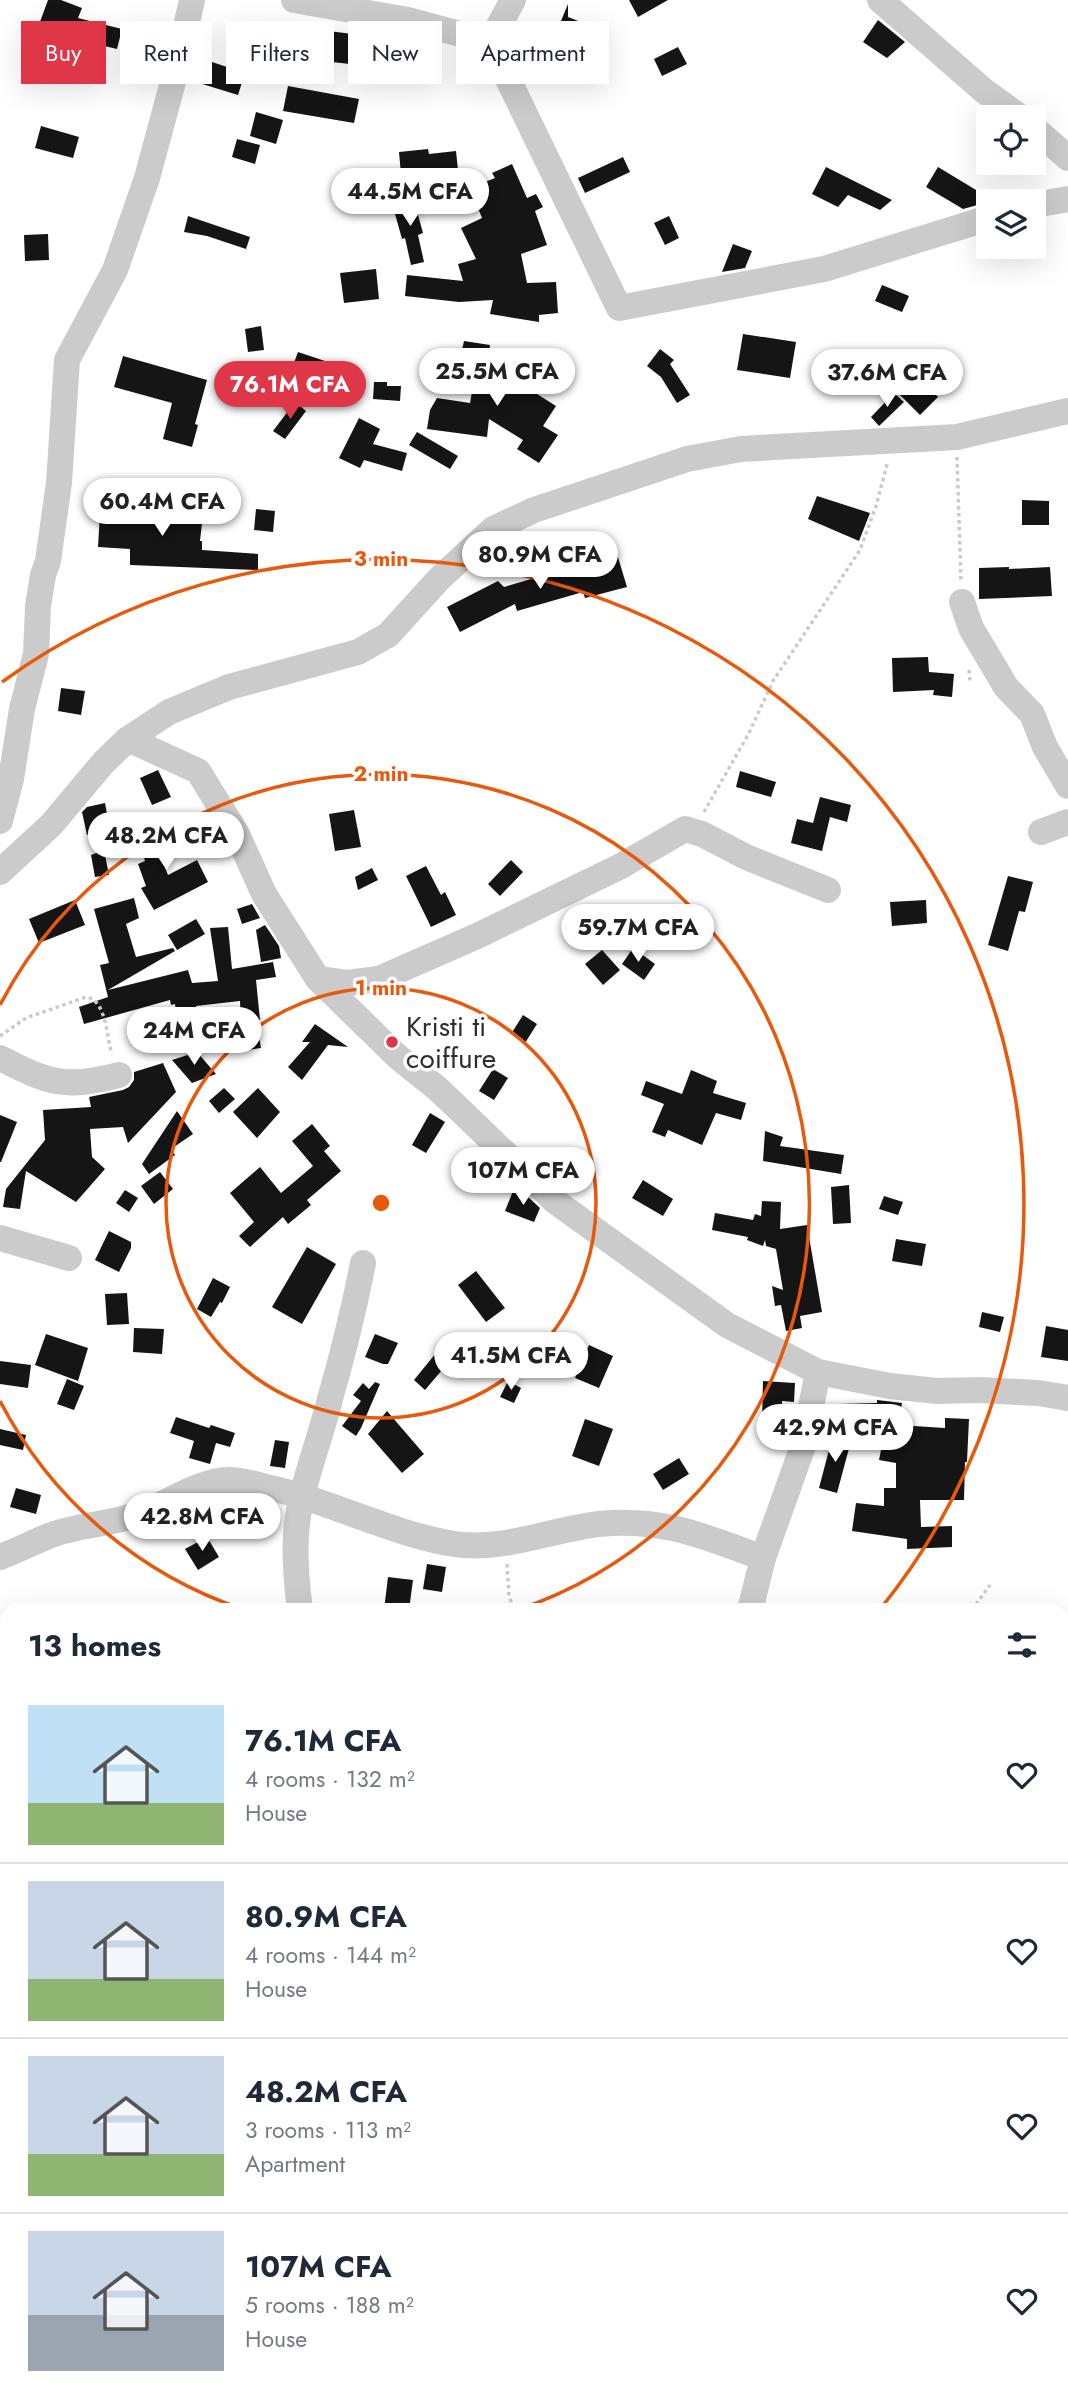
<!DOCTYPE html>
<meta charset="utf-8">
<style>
body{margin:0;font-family:Jost,sans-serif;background:#f6f6f7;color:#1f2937;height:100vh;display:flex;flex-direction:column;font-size:26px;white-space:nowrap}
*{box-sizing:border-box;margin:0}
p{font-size:23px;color:#747a83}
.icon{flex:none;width:38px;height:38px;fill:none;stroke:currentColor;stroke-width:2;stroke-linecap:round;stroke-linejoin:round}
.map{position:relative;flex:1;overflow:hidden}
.drawer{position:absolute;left:0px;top:1603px;width:1069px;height:800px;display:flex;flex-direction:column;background:#fff;border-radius:21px 21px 0 0;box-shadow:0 7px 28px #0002}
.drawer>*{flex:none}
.banner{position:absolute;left:21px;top:21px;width:700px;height:63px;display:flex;gap:14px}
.fabs{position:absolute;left:976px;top:105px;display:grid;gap:14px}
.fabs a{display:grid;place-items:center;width:70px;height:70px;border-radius:0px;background:#fff;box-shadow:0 7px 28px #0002;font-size:35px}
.price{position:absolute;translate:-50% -60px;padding:0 16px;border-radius:24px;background:#fff;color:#222;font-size:23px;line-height:46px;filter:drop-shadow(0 2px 4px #0008)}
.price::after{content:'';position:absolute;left:50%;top:42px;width:21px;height:16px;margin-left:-10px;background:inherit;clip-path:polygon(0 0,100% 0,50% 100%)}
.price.selected{background:#df3648;color:#fff}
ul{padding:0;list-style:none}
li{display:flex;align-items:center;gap:21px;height:175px;padding:0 28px}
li+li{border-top:2px solid #e0e1e3}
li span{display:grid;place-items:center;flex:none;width:196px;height:140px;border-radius:0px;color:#555}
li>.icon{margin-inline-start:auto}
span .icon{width:84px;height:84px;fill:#fffc;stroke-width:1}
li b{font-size:30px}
h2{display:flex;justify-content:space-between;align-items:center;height:84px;padding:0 28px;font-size:30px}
.tag{padding:0 24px;border-radius:0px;background:#fff;box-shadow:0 7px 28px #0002;font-size:24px;line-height:63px}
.tag.selected{background:#df3648;color:#fff}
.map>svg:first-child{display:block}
.building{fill:#151515}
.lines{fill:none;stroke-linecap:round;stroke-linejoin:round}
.path{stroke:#cbcbcb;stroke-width:3.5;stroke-dasharray:3.5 3.5;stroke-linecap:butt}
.minor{stroke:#cbcbcb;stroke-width:26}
.ring{fill:none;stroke:#e8590c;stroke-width:3.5}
.poi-dot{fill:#df3648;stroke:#fff;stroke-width:2.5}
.labels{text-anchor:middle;stroke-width:7;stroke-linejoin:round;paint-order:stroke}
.poi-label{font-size:28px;fill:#2e2e2e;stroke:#fff;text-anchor:start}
.centre{fill:#e8590c;stroke:#fff;stroke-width:3.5}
.ring-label{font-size:21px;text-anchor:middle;font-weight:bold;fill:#e8590c;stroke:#fff;stroke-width:7;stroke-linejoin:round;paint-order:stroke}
</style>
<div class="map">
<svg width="1068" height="2402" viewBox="0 0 1068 2402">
<rect width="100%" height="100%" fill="#fff"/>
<g class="building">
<path d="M48 0H61L82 8 78 18 122 29 117 49 71 38 60 69 27 57Z"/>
<path d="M629 0H668L638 17Z"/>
<path d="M568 4V17L586 24 577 46 569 43 571 73 552 74 551 45Z"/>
<path d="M878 20 905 42 887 58 863 42Z"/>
<path d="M294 21 312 24 311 29 353 34 350 64 304 59 295 84 277 78 290 42Z"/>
<path d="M678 47 687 64 662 76 654 59Z"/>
<path d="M206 60 245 73 238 95 199 83Z"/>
<path d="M288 86 359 99 354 123 283 111Z"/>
<path d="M256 112 283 120 276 144 250 136Z"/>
<path d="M41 126 79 137 73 158 35 148Z"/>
<path d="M237 139 260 145 255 164 232 157Z"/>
<path d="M428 149 429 154 456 151 459 180 402 186 399 152Z"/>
<path d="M623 157 630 172 585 193 578 178Z"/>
<path d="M512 164 527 198 536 194 543 207 535 211 547 245 521 254 527 283 556 282 558 313 539 315V322L490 314 493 300 459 302 405 296 407 275 463 281 458 264 476 259 461 228 482 218 470 188 495 178 492 173Z"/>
<path d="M826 167 892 200 880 210 848 195 838 207 812 194Z"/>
<path d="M938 167 986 196 981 204 963 209 926 187Z"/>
<path d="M413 197 423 233 418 235 424 262 411 265 405 238 402 239 392 203Z"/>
<path d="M188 216 250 237 246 249 207 236 184 232Z"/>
<path d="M669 216 679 238 665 245 654 223Z"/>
<path d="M48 234 49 260 25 261 24 235Z"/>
<path d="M733 244 752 251 745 268 722 272Z"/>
<path d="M376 269 379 299 344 303 340 273Z"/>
<path d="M882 285 909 296 902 312 875 301Z"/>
<path d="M261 326 264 350 248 352 245 329Z"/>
<path d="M743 334 796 342 790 378 737 370Z"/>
<path d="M464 341 490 345 488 360 482 359 556 406 543 426 558 435 539 463 517 449 523 440 489 419 487 437 427 429 430 410 437 398 470 403 478 358 461 355Z"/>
<path d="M660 349 674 360 670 364 690 395 677 403 661 377 647 366Z"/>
<path d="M298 352 334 364 324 391 288 379Z"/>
<path d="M123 356 207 380 195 424 198 425 192 447 163 439 172 403 114 387Z"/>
<path d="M917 377 938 397 920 415 899 394Z"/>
<path d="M374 382H387V386H401L400 401 373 399Z"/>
<path d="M894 393 904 402 879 426 871 417Z"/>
<path d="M295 402 306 411 285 439 273 431Z"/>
<path d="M359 418 380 429 373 444 407 453 402 471 364 460 360 468 339 458Z"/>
<path d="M417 432 458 456 450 469 409 445Z"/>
<path d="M101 495 127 497 126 506H149V509L183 515V513L203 515 200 541H202V550L258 554V570L130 565V549L98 547Z"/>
<path d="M817 496 870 513 859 541 808 519Z"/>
<path d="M1022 500 1049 501V525H1022Z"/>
<path d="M256 509 275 511 273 532 254 530Z"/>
<path d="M617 554 627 587 585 598 583 592 517 611 515 604 460 632 447 607 498 581 504 587Z"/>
<path d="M1009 567V569L1050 567 1052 596 979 599V568Z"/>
<path d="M928 657 929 672 954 674 952 697 933 695 934 690 893 692 892 658Z"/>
<path d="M61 688 85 691 81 715 58 711Z"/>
<path d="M158 770 171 797 152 805 140 778Z"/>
<path d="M740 771 776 782 771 797 736 787Z"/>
<path d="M820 797 851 805 847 822 830 817 822 851 791 843 797 819 813 823Z"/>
<path d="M105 803 109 824 87 835 82 812 87 807Z"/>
<path d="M354 810 361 847 335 851 329 814Z"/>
<path d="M176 827 180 840 157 847 168 875 197 860 208 882 154 910 141 888 146 886 138 864 145 861 138 839Z"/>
<path d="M104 850 109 875 95 877 91 855Z"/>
<path d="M511 860 523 872 500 896 488 884Z"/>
<path d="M426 866 441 895 445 892 456 915 431 927 406 876Z"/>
<path d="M372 868 378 880 358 890 355 877Z"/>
<path d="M1008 876 1033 882 1025 912 1019 911 1008 951 988 945Z"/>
<path d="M134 898 139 918 126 924 136 957 173 948 175 951 108 990 188 970 192 983 218 981 210 928 228 927 232 969 273 962 276 977 256 980 260 1020 241 1022 240 1001 196 1006 198 1027 178 1029 175 1004 171 1005 170 1000 84 1024 79 1007 108 997 100 965 109 963 94 909Z"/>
<path d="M75 900 85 925 39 943 29 919Z"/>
<path d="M926 900 927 923 892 926 890 902Z"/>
<path d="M252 904 260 918 242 924 237 909Z"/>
<path d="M196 919 205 934 177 950 168 935Z"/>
<path d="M265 925 279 946 281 958 261 962 256 930Z"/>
<path d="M633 948 655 964 644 980 622 964Z"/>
<path d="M602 950 620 970 603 985 585 964Z"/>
<path d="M523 1015 537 1024 525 1043 511 1034Z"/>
<path d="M315 1024 348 1047 328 1045 302 1080 288 1067 310 1042H302Z"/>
<path d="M258 1031 261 1048 241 1051V1037Z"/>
<path d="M197 1052 216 1074 192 1083 172 1060Z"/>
<path d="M163 1063 176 1092 128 1143 123 1127 90 1129 92 1157 105 1169 76 1202 26 1171 20 1209 3 1207 6 1189 45 1140 43 1110 91 1107 89 1097 123 1090 129 1087 134 1080V1072Z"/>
<path d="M493 1069 508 1078 494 1100 479 1091Z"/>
<path d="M691 1070 717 1081 713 1093 746 1103 741 1120 716 1113 702 1145 668 1130 665 1137 652 1132 664 1104 641 1095 646 1081 682 1094Z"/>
<path d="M224 1088 235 1099 219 1113 209 1101Z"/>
<path d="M258 1088 280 1112 257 1138 233 1112Z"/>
<path d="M177 1111 193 1134 171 1149 175 1155 149 1174 142 1164Z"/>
<path d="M430 1113 445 1122 426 1153 412 1145Z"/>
<path d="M0 1115 17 1122 1 1162H0Z"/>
<path d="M312 1124 330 1146 324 1151 341 1171 307 1200 311 1205 288 1224 283 1217 250 1247 239 1236 254 1222 230 1193 260 1167 281 1193 313 1166 292 1141Z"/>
<path d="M765 1131 783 1137 780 1146 844 1155 841 1174 763 1161Z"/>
<path d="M160 1172 173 1189 154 1204 141 1186Z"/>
<path d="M643 1180 673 1199 663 1216 632 1198Z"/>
<path d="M849 1185 851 1223 833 1224 831 1187Z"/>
<path d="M125 1190 138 1198 129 1212 116 1203Z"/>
<path d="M513 1191 527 1196 540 1208 534 1222 505 1211Z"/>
<path d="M884 1196 903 1202 898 1215 879 1209Z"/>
<path d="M762 1201 781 1202 780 1229 807 1225 822 1312 800 1316 802 1328 786 1331 781 1305 775 1306 772 1286 783 1290 776 1249 766 1246 765 1240 763 1246 747 1240 748 1237 712 1230 715 1213 753 1220 755 1214 761 1216Z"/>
<path d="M109 1231 131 1242V1248L119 1272 95 1260Z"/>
<path d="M896 1239 926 1244 922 1266 892 1261Z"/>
<path d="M307 1247 336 1264 302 1324 272 1307Z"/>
<path d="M476 1271 505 1308 486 1322 458 1285Z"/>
<path d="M213 1278 230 1287 222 1303 220 1302 211 1317 197 1309Z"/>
<path d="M127 1293 129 1324 107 1325 105 1294Z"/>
<path d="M982 1312 1004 1317 1000 1332 979 1327Z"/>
<path d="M1046 1326 1068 1330V1361L1041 1357Z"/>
<path d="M134 1328 164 1329 162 1354 133 1352Z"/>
<path d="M46 1334 88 1348 78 1381 35 1365Z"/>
<path d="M375 1334 398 1343 388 1364H383L365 1357Z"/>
<path d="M510 1337 528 1347 517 1368 499 1357Z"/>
<path d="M589 1345 613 1356 599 1388 575 1378Z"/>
<path d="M436 1353 448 1363 425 1390 414 1380Z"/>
<path d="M0 1361 31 1365 28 1388 0 1384Z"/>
<path d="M67 1379 84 1386 74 1410 57 1404Z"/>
<path d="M508 1381 521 1388 514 1403 500 1397Z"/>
<path d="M763 1381 795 1383 794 1402 782 1401V1421L762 1420Z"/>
<path d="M375 1382 380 1384 361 1428 356 1436 342 1426 361 1401 353 1395 363 1383 369 1389Z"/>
<path d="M877 1400 902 1403 898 1425 945 1428V1418L969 1419 967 1462H965L964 1500H920L921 1527 952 1526V1547L907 1549V1539L852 1531 856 1503 884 1506V1488H896V1463L879 1460 884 1435 841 1437 840 1404 877 1403Z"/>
<path d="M387 1411 424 1454 402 1473 368 1434Z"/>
<path d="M176 1417 209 1428 211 1425 235 1433 230 1447 216 1443 210 1464 189 1458 194 1441 170 1433Z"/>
<path d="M585 1419 613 1429 599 1466 572 1456Z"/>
<path d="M0 1429 26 1435 23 1450 0 1445Z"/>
<path d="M829 1436 851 1441 837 1493 819 1488 829 1450 826 1449Z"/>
<path d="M275 1440 289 1442 285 1468 270 1466Z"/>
<path d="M679 1458 689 1474 663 1490 653 1474Z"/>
<path d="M16 1488 41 1495 36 1514 10 1507Z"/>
<path d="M207 1537 219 1557 198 1570 185 1549Z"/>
<path d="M427 1564 446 1567 442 1592 423 1589Z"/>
<path d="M388 1577 413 1580 409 1610H384Z"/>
</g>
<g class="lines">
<g class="path">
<path d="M957 457 961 582"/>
<path d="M969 670 970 681"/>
<path d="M704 812 749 733 773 681 860 550 876 506 888 461"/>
<path d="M0 1036 26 1018 86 997C107 1000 106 1037 112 1054"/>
<path d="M507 1564 509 1596 514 1610"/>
<path d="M972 1610 990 1585"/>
<path d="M978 2396 985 2402"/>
</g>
<g class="minor">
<path d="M294 0 408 20 490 42 619 308 824 269 989 218"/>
<path d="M880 0 983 90 1020 117"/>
<path d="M490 42 513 0"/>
<path d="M1034 128 1068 158"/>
<path d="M1034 205 1068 199"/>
<path d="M962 602 971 628 1006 687 1032 714 1045 747 1068 786"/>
<path d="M128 739 198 771 237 834 264 894 318 979 398 1057 438 1089 556 1202 727 1325 818 1372 890 1386 937 1391 979 1390 1038 1393 1068 1398"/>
<path d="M0 821 11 779 22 709 36 654 38 606 43 575 48 561 59 483 67 360 115 270 147 178 177 67 192 0"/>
<path d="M1041 832 1068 822"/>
<path d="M0 872 51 825 104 762 128 739 169 712 229 687 358 652 388 635 439 579 493 529 534 510 687 459 741 449 957 437 1068 411"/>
<path d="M318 979 347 983 379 979 477 936 621 866 685 829 702 834 746 857 828 890"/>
<path d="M0 1058C49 1083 65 1089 119 1075"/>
<path d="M0 1238 69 1258"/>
<path d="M0 1557C19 1550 35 1541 54 1534 79 1525 110 1524 136 1515 165 1505 200 1480 229 1480 241 1480 254 1484 266 1487 328 1500 385 1531 448 1543 500 1553 548 1530 599 1524 661 1517 706 1537 763 1558"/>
<path d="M300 1610C295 1571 292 1531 303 1492 311 1461 322 1431 330 1399 343 1354 354 1309 363 1263"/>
<path d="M750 1610 763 1558 803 1446 818 1372"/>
<path d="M0 1774 7 1777"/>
<path d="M1062 2030 1068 2028"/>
<path d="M0 2116H7"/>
<path d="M1039 2402 1056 2396"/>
</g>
</g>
<g class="ring">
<circle cx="381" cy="1203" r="215"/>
<path d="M245 1610A429 429 0 0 1 0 1401M0 1005A429 429 0 1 1 517 1610"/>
<path d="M2 682A644 644 0 0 1 881 1608"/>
</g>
<circle class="poi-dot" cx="392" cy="1042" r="7"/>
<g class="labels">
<g class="poi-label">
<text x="406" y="1036">Kristi ti<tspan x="406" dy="32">coiffure</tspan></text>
</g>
</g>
<circle cx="381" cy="1203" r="10" class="centre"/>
<g class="ring-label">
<text x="381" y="566">3 min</text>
<text x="381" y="781">2 min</text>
<text x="381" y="995">1 min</text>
</g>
</svg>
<div class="fabs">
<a><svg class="icon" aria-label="locate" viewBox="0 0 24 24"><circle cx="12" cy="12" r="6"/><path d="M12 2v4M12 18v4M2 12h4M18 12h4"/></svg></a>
<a><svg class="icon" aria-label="layers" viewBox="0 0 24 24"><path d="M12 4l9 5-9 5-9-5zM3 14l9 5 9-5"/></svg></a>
</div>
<b class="price" style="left:410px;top:228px">44.5M CFA</b>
<b class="price" style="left:497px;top:408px">25.5M CFA</b>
<b class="price" style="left:887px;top:409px">37.6M CFA</b>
<b class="price selected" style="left:290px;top:421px">76.1M CFA</b>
<b class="price" style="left:162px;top:538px">60.4M CFA</b>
<b class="price" style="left:540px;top:591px">80.9M CFA</b>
<b class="price" style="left:166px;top:872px">48.2M CFA</b>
<b class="price" style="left:638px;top:964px">59.7M CFA</b>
<b class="price" style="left:194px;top:1067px">24M CFA</b>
<b class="price" style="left:523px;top:1207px">107M CFA</b>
<b class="price" style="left:511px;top:1392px">41.5M CFA</b>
<b class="price" style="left:835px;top:1464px">42.9M CFA</b>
<b class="price" style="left:202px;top:1553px">42.8M CFA</b>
<div class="banner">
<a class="tag selected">Buy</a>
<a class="tag">Rent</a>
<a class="tag">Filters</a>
<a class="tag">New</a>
<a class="tag">Apartment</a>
</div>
<section class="drawer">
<h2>13 homes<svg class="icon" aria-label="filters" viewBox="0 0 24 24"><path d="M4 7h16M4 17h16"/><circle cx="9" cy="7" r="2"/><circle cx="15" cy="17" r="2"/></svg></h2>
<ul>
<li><span style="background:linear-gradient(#bfe0f5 70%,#8fb573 0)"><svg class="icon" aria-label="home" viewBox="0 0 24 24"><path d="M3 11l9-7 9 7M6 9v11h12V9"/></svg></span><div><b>76.1M CFA</b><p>4 rooms · 132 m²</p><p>House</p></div><svg class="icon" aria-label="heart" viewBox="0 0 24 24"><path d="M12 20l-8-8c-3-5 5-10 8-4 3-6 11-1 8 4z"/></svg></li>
<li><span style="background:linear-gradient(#c9d6e8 70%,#8fb573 0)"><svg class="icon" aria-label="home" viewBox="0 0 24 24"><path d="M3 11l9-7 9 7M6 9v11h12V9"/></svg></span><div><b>80.9M CFA</b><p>4 rooms · 144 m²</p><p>House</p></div><svg class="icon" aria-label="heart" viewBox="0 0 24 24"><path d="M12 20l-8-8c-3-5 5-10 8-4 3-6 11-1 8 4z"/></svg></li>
<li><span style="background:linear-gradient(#c9d6e8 70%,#8fb573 0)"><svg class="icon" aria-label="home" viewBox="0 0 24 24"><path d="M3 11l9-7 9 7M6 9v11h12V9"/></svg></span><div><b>48.2M CFA</b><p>3 rooms · 113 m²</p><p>Apartment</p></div><svg class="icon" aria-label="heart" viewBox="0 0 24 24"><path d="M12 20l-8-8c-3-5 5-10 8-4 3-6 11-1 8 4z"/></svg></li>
<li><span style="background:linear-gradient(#c9d6e8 60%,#9aa5b1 0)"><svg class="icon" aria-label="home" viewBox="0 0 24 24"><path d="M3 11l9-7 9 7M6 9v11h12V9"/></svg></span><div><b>107M CFA</b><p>5 rooms · 188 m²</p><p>House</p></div><svg class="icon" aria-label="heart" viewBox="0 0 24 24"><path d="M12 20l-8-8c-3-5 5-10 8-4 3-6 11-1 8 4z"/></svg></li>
</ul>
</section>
</div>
